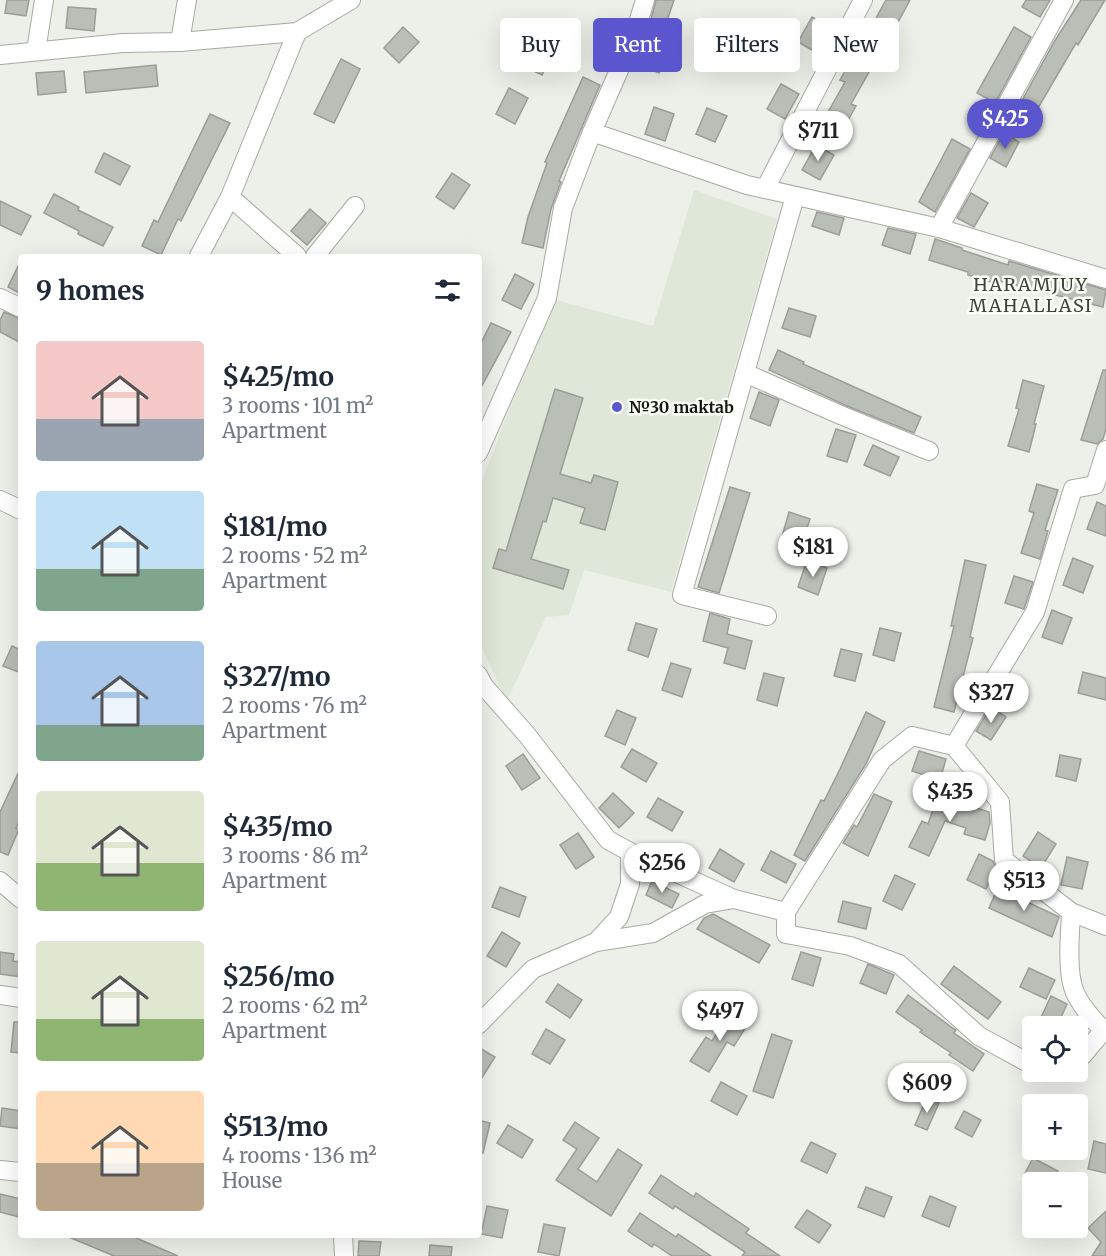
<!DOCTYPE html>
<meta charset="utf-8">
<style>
body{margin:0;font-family:Merriweather,serif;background:#f2f2f3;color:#1f2937;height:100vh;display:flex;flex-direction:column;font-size:22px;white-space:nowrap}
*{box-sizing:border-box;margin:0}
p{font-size:20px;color:#747a83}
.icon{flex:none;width:33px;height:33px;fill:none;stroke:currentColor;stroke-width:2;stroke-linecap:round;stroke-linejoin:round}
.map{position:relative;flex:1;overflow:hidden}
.drawer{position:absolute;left:18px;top:254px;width:464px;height:984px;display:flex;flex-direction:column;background:#fff;border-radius:6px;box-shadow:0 6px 24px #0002}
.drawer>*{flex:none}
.hud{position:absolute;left:500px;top:18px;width:516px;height:54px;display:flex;gap:12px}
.fabs{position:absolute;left:1022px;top:1016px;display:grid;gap:12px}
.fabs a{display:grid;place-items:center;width:66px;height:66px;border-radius:6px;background:#fff;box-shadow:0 6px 24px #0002;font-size:30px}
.price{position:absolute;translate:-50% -51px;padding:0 14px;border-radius:21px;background:#fff;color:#222;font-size:20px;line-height:39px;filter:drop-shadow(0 2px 3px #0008)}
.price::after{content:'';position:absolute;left:50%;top:36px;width:18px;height:14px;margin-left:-9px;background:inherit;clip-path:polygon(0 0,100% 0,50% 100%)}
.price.on{background:#5c56ce;color:#fff}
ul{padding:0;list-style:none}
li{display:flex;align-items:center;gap:18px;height:150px;padding:0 18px}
li span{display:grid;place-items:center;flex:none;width:168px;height:120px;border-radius:6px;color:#555}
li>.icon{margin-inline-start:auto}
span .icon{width:72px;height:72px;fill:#fffc;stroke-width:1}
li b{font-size:26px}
h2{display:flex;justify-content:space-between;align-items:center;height:72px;padding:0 18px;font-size:26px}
.pill{padding:0 21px;border-radius:6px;background:#fff;box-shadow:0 6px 24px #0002;font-size:21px;line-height:54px}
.pill.on{background:#5c56ce;color:#fff}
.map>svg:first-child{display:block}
.built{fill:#dfe8d8}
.building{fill:#b9beb6;stroke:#9a9e96;stroke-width:1.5}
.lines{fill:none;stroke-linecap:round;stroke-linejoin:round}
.minor-casing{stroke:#a6aba2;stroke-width:20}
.minor{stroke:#fff;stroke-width:18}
.poi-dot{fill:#5c56ce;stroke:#f9fef5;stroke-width:2}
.labels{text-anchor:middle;stroke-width:5;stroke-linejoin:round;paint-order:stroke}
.poi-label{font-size:16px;font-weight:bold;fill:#161714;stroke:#f9fef5;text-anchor:start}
.neighbourhood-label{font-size:18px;letter-spacing:1.5px;fill:#3f423c;stroke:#f9fef5}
</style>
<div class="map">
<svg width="1106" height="1256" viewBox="0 0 1106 1256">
<rect width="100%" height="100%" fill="#ecf0e8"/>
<path class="built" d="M694 190 777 219 671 592 584 570 569 615 546 617 507 701 479 642V488L552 299 653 326Z"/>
<g class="building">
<path d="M7 0H29L26 16 5 13Z"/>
<path d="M656 0H674L666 24 651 19Z"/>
<path d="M886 0H910L884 48 865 38Z"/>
<path d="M1026 0H1050L1040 17 1022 7Z"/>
<path d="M1081 0H1105L1078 45 1076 43 1034 115 1019 106 1054 42Z"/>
<path d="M68 7 96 9 94 31 66 28Z"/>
<path d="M812 17 831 28 817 53 798 42Z"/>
<path d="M403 27 419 42 399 63 384 48Z"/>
<path d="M1014 27 1031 37 995 103 977 93Z"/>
<path d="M613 30 622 35 614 54 602 47Z"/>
<path d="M650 38 669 46 659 73 639 65Z"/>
<path d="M536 40 555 50 542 75 523 66Z"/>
<path d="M854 55 873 65 851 104 856 106 842 131 823 121 845 82 840 80Z"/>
<path d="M341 59 360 69 334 123 314 114Z"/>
<path d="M156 65 158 86 86 93 84 72Z"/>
<path d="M64 71 66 92 38 95 36 73Z"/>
<path d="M583 77 600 85 559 181 561 182 551 209 543 248 522 243 528 217 547 163 545 162Z"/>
<path d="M781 84 799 94 785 119 767 109Z"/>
<path d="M509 88 528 98 515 124 496 114Z"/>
<path d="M654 107 674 114 665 141 645 134Z"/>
<path d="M707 108 727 116 715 142 696 134Z"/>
<path d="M210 114 230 123 181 221 178 219 161 255 142 246 154 220 158 222Z"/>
<path d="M1004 133 1019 142 1006 167 990 158Z"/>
<path d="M952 139 970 149 935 212 919 202Z"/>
<path d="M816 145 834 155 820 180 802 170Z"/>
<path d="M104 153 130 166 120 185 95 172Z"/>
<path d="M452 173 470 185 454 209 436 197Z"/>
<path d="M971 193 988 203 974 227 957 218Z"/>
<path d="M54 194 79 207 78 210 113 227 103 246 78 234 79 231 44 213Z"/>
<path d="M0 201 31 216 21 235 0 225Z"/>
<path d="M310 209 326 223 307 245 291 231Z"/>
<path d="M817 212 844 218 839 235 812 226Z"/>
<path d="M888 228 916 234 910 254 882 245Z"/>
<path d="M935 239 962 248V250L1008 265 1009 261 1106 290 1103 307 996 280 995 283 968 275V272L929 260Z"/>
<path d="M21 260V294L8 287Z"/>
<path d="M515 274 534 284 521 309 502 300Z"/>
<path d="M789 308 816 316 810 337 782 328Z"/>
<path d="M4 312 21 319V343L0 332V320Z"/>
<path d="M491 323 511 332 478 393V349Z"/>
<path d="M778 350 804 362 803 364 921 417 914 433 847 406 769 370Z"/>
<path d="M1103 370H1106V429L1103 439 1097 444 1081 440Z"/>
<path d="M1023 380 1044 386 1034 424H1036L1029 452 1008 446 1019 409 1016 408Z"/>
<path d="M555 389 583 398 560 474 591 483 594 475 618 482 605 530 580 523 585 508 553 498 546 522 543 521 531 559 569 570 563 589 493 568 499 549 506 551Z"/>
<path d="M759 392 779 400 770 426 750 418Z"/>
<path d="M836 429 856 435 847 462 827 456Z"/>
<path d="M873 445 899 457 890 476 864 465Z"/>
<path d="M1037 484 1058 490 1045 530 1048 531 1040 559 1021 553 1034 513 1029 511Z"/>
<path d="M730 487 750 493 719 593 698 587Z"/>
<path d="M1097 502 1106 506V536L1087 529Z"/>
<path d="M789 512 810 519 801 546 781 540Z"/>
<path d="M1073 558 1093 566 1083 593 1063 585Z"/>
<path d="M807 560 827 568 818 595 798 587Z"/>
<path d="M965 560 986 565 970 637 973 638 954 712 934 707 954 626H951Z"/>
<path d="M1014 576 1033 582 1024 609 1005 603Z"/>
<path d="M1052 610 1072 618 1062 644 1042 637Z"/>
<path d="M710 613 730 619 727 634 752 641 745 669 724 663 728 648 703 641Z"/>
<path d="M636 623 657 629 648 657 628 650Z"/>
<path d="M880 628 901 633 894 661 873 655Z"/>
<path d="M12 646 21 650V673L3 666Z"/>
<path d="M841 649 862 654 855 681 834 676Z"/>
<path d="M671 663 691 669 682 697 662 690Z"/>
<path d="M1083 672 1106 678V700L1078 693Z"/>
<path d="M764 673 784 678 777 706 757 700Z"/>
<path d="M991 707 1006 717 991 740 976 731Z"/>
<path d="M617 710 636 718 625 745 605 736Z"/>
<path d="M866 712 885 722 866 764 805 861 794 855 821 800 824 801 840 769Z"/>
<path d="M632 749 657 763 646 782 621 767Z"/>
<path d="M919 751 946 759 940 780 912 771Z"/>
<path d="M523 754 540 778 522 790 506 766Z"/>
<path d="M1060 755 1081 759 1076 781 1056 776Z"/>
<path d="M21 767V817L16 828 19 829 8 855 0 852V812Z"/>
<path d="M613 793 634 813 619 828 599 808Z"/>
<path d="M874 794 892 802 868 856 843 843 854 825 857 827Z"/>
<path d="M938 795 989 812 990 823 985 840 964 834 966 828 945 821 929 856 909 847 922 821 928 824Z"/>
<path d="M658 798 683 812 672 831 647 817Z"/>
<path d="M1038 832 1056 844 1041 868 1023 856Z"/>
<path d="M578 833 594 857 576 869 560 845Z"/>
<path d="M720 849 744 864 734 882 709 868Z"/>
<path d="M771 851 796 864 786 883 761 870Z"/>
<path d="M979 854 993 861 996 867 986 889 967 880Z"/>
<path d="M1067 857 1088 862 1082 889 1061 885Z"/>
<path d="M895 875 915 884 902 910 883 901Z"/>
<path d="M652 881 679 894 672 908 646 895Z"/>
<path d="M500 887 526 897 519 917 492 907Z"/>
<path d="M998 888 1059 917 1052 937 989 908Z"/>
<path d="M843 901 871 908 866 929 838 922Z"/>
<path d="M713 914 770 945 759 963 697 929 704 918Z"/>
<path d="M502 932 520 943 506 967 487 956Z"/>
<path d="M0 952 14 954 13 961 21 962V977L0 974Z"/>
<path d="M801 952 821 958 813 986 792 979Z"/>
<path d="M868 964 894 975 886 994 860 983Z"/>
<path d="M954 966 1001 1002 988 1019 941 984Z"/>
<path d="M1029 968 1055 980 1046 999 1020 987Z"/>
<path d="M558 984 582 1000 570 1018 546 1002Z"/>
<path d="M908 995 954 1029 956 1030 954 1033 984 1054 973 1071 949 1055 951 1053 920 1032 922 1030 896 1012Z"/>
<path d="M1051 996 1067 1004 1057 1026H1037Z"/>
<path d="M731 1011 749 1022 734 1046 727 1042 709 1072 690 1061 706 1037 712 1041Z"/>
<path d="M14 1022H21V1053L11 1052Z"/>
<path d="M546 1029 565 1040 550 1064 532 1054Z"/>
<path d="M772 1034 792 1041 773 1098 753 1091Z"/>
<path d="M478 1047 495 1057 478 1084Z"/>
<path d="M721 1082 747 1096 737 1115 711 1101Z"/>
<path d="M927 1097 939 1103 927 1130 915 1125Z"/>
<path d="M2 1108 21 1111V1129L0 1126Z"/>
<path d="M964 1111 981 1120 972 1137 955 1128Z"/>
<path d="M478 1120 490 1123 483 1153H478Z"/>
<path d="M575 1122 599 1138 578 1169 597 1182 618 1149 642 1165 611 1216 556 1180 577 1149 563 1140Z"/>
<path d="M508 1125 533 1140 522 1158 497 1143Z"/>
<path d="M1094 1141 1106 1144V1173L1088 1169Z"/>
<path d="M811 1142 836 1154 827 1173 801 1161Z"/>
<path d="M1033 1158 1058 1171 1053 1182H1032L1023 1177Z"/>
<path d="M661 1175 694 1197 696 1193 749 1229 746 1233 780 1256H742L745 1252 675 1206 673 1209 649 1193Z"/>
<path d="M866 1187 892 1197 884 1217 858 1207Z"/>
<path d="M0 1194 21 1199 19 1217 0 1212Z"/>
<path d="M930 1196 956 1207 949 1227 922 1216Z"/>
<path d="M487 1206 508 1210 502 1238 481 1234Z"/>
<path d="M807 1210 831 1225 819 1243 795 1227Z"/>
<path d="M1106 1211V1256H1092L1101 1242 1088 1228Z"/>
<path d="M640 1213 676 1237 678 1234 711 1256H672L654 1244 652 1247 628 1231Z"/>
<path d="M544 1224 565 1228 559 1256 538 1252Z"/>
<path d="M127 1234 178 1256H114L64 1235Z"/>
<path d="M359 1241 381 1242 379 1256H358Z"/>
<path d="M430 1245 452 1247 451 1256H429Z"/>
</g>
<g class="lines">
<g class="minor-casing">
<g id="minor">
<path d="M180 42 187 0"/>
<path d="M36 51 44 0"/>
<path d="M0 55 123 43 180 42 297 32 351 0"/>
<path d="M592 132 747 185 939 228 1106 279"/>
<path d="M765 189 863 0"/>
<path d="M230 197 297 256"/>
<path d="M939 228 1064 0"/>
<path d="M199 256 230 197 297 32"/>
<path d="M315 256 355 206"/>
<path d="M0 298 21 308"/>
<path d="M745 373 843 416 929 451"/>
<path d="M478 453 547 298 563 208 592 132 634 36 645 0"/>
<path d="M0 500 21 510"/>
<path d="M767 616 682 595 795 196"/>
<path d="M478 675 484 686 527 735 608 840 630 852"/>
<path d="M954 746 1035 612 1073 489 1095 485 1106 450"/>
<path d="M0 881 21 899"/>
<path d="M1071 912 1106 926"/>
<path d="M596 942 619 917 630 884V852L734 899"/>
<path d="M0 995 21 998"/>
<path d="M478 1025 533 969 596 942 653 933 705 904 734 899 786 912"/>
<path d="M1077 1058 1082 1056 1104 1030"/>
<path d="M1032 1065 979 1036 899 964 850 946 786 934V912L882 760 912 736 954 746 1000 802 1004 860 1071 912C1070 934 1067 967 1073 987 1077 1001 1094 1023 1106 1031"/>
<path d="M0 1170 21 1172"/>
<path d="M343 1234 344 1256"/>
</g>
</g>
<use href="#minor" class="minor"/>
</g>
<circle class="poi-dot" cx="617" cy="407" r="6"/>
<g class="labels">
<g class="poi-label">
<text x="629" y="413">№30 maktab</text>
</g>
<g class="neighbourhood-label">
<text x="1031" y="291">HARAMJUY<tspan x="1031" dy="21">MAHALLASI</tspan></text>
</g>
</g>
</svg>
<div class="fabs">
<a><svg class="icon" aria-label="locate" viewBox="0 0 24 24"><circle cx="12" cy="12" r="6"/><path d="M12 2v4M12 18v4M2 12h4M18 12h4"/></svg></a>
<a>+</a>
<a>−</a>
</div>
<b class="price on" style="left:1005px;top:150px">$425</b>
<b class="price" style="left:818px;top:162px">$711</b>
<b class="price" style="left:813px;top:578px">$181</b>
<b class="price" style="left:991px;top:724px">$327</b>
<b class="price" style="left:950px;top:823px">$435</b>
<b class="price" style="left:662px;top:894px">$256</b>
<b class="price" style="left:1024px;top:912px">$513</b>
<b class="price" style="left:720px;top:1042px">$497</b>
<b class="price" style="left:927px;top:1114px">$609</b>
<div class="hud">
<a class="pill">Buy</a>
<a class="pill on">Rent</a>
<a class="pill">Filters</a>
<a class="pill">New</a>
</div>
<section class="drawer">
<h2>9 homes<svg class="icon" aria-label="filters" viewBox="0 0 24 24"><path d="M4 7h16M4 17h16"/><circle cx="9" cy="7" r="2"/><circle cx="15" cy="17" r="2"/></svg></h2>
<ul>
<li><span style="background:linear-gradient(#f6c9c9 65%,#9aa5b1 0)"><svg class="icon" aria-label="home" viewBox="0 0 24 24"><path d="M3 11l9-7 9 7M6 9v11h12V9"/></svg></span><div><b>$425/mo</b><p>3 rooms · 101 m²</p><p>Apartment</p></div></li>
<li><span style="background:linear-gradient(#bfe0f5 65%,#7fa58c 0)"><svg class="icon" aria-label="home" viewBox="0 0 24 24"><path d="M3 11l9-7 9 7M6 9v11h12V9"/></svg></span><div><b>$181/mo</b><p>2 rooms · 52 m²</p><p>Apartment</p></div></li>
<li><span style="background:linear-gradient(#a9c7e8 70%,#7fa58c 0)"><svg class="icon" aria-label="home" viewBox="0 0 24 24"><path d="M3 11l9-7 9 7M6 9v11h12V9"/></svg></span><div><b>$327/mo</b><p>2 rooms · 76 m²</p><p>Apartment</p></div></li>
<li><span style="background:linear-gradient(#dfe7d0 60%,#8fb573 0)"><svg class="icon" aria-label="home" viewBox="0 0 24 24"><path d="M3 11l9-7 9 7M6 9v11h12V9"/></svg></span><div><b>$435/mo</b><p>3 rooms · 86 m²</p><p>Apartment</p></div></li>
<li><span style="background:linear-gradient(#dfe7d0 65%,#8fb573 0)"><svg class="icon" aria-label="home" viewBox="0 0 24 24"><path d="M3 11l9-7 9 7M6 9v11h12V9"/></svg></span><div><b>$256/mo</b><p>2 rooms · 62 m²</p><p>Apartment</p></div></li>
<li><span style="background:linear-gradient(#ffd9b3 60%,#b9a48a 0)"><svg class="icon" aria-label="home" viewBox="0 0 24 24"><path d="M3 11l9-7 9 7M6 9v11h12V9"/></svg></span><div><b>$513/mo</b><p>4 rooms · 136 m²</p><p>House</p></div></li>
</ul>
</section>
</div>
